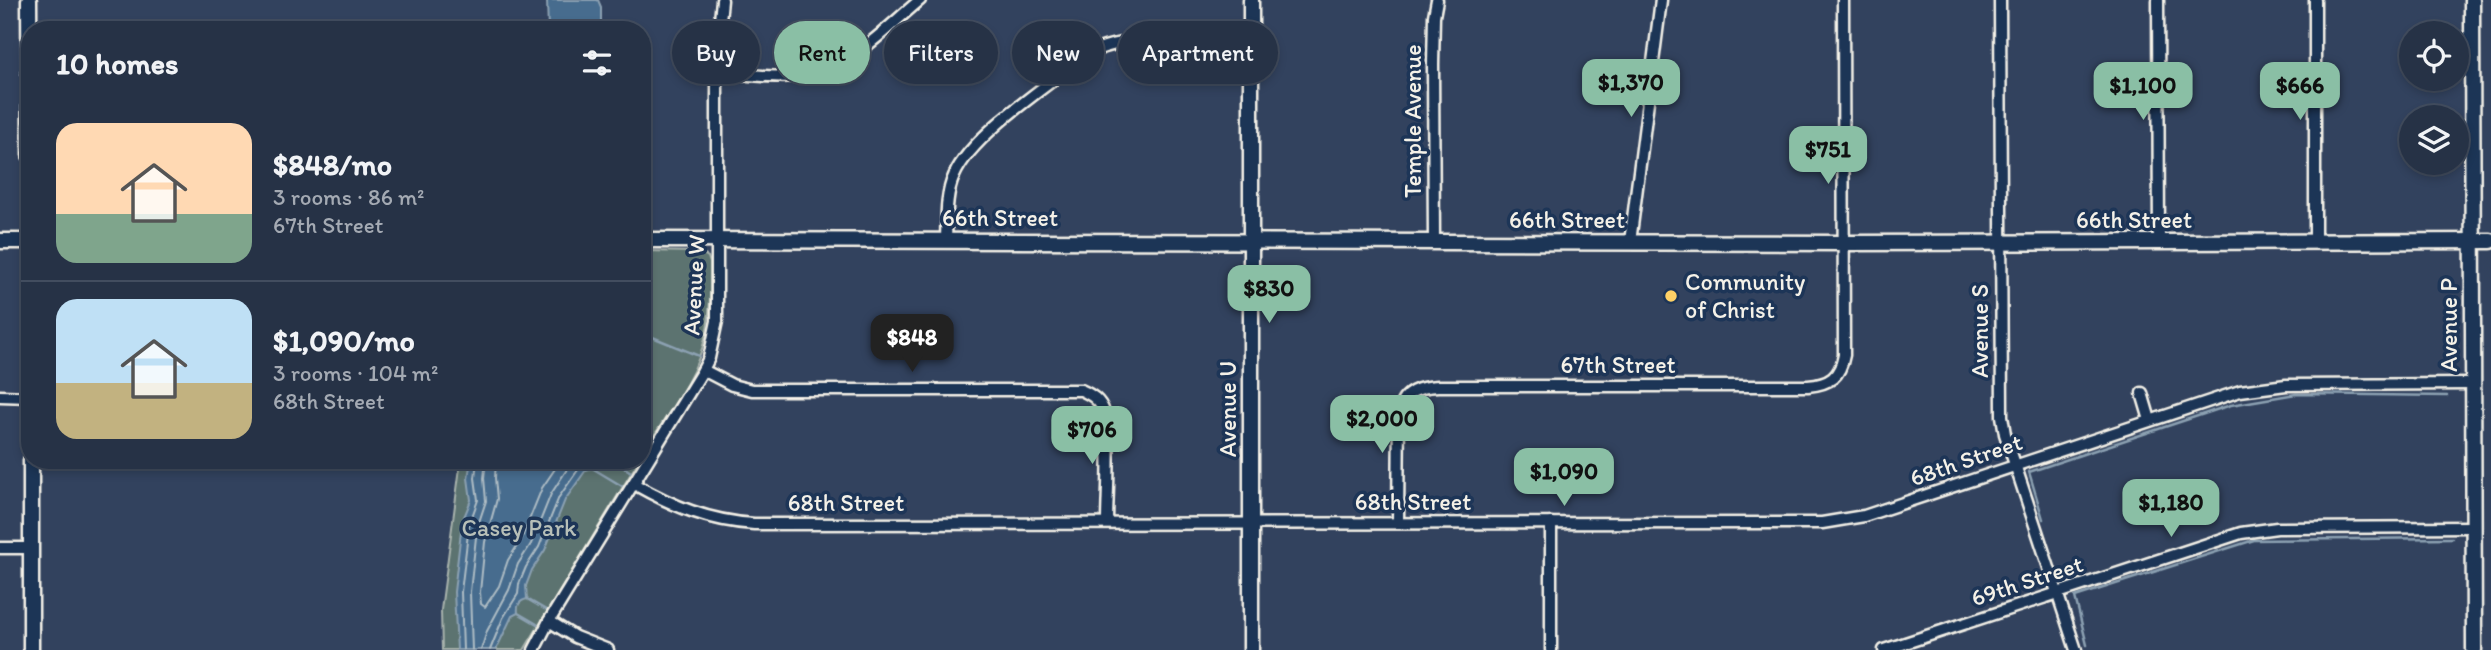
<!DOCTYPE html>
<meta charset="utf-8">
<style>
body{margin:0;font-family:Itim,sans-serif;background:#2e3a4d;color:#f1f3f6;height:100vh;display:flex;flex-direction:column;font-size:26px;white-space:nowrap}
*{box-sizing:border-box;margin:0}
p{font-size:23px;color:#a4aab3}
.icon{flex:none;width:38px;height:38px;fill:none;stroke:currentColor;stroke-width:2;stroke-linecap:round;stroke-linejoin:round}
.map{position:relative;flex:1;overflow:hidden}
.panel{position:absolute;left:21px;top:21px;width:630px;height:448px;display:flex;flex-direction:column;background:#263246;border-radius:28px;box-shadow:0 4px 10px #0003,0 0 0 2px #424d5f}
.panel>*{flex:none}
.hud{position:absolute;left:672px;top:21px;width:665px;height:63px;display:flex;gap:14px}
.buttons{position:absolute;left:2399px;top:21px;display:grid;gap:14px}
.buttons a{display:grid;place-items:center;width:70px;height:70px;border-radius:50%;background:#263246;box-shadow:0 4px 10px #0003,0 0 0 2px #424d5f;font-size:35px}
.price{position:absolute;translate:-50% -60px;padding:0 16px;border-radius:14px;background:#8abfa5;color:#111;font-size:23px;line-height:46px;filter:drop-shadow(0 2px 4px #0008)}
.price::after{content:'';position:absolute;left:50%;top:42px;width:21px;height:16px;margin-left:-10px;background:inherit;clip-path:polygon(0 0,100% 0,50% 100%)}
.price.on{background:#222;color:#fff}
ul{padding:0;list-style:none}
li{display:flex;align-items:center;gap:21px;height:175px;padding:0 35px}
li+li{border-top:2px solid #424d5f}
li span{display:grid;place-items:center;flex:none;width:196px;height:140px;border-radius:21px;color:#555}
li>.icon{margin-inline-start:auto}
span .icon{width:84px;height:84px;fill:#fffc;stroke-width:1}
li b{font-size:30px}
h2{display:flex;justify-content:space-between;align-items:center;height:84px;padding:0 35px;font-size:30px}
.chip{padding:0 24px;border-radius:32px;background:#263246;box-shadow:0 4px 10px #0003,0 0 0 2px #424d5f;font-size:24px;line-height:63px}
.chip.on{background:#8abfa5;color:#111}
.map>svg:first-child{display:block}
.green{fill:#5b7370;stroke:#a8b2ac;stroke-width:2}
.water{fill:#466c8e;stroke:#8ca1b2;stroke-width:2}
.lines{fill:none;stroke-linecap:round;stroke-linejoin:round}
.shore{stroke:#aebcc4;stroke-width:2}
.stream{stroke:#8ca1b2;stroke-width:2.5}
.street-casing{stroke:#f4f1e8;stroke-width:15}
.secondary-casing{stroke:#f4f1e8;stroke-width:19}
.street{stroke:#1d3557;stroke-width:10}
.secondary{stroke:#1d3557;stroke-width:14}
.poi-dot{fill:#ffd166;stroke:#1d3557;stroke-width:2.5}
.labels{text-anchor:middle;stroke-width:7;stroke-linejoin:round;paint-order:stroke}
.street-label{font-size:24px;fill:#f4f1e8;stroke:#1d3557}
.poi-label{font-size:24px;fill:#f4f1e8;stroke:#1d3557;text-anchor:start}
.park-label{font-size:24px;fill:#b7bfb8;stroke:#1d3557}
</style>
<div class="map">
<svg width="2491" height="650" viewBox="0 0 2491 650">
<rect width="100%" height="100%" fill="#32425e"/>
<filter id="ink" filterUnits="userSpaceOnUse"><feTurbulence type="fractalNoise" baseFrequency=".0143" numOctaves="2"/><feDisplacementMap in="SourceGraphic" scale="14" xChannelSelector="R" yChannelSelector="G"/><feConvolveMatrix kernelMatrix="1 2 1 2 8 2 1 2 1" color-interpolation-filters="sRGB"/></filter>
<g filter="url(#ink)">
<g class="green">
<path d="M642 251 700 252 708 257 710 263C710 287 711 311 706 334 697 378 665 417 642 454Z"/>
<path d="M461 460H639L524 650H442L441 610Z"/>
</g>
<g class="water">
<path d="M547 0H598L601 7V30H548Z"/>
<path d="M471 460H593L592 468 586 470 565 500 545 550 532 570 526 586 527 599C519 601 517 605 518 613L512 616 496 650H457L454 592 462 522 471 500 468 478Z"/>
</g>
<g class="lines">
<g class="shore">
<path d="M496 460 495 478 497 499 485 542 480 592 481 604 485 607 499 586 508 560 521 540 542 488 561 460"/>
<path d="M463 650 461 592 469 525 478 500 475 478 477 460"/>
<path d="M472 650 470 592 477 528 486 501 484 478 486 460"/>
<path d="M481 650 487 631 509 590 518 564 531 544 551 494 573 460"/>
<path d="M490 650 503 618 518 594 519 584 526 567 539 547 559 497 585 460"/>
</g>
<g class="stream">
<path d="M650 336 699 356"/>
<path d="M613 460 631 472"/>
<path d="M592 468 622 486"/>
<path d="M2043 519 2029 472 2231 405 2296 394 2447 396"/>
<path d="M527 599 546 610"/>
<path d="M518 613 537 624"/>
<path d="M2087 645 2075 597 2254 540 2452 538"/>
</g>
<g class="street-casing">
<g id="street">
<path d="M2000 0 2002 416 2005 434 2076 650"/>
<path d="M2158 0 2159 243"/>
<path d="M2315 0V243"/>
<path d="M717 73C748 74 784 80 814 74 851 66 891 24 920 0"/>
<path d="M946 240C947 219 945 196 954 176 971 135 1050 84 1086 55 1123 33 1206 38 1251 37"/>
<path d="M1630 242 1661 0"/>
<path d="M1434 243 1433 64 1434 16 1437 0"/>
<path d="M703 370 732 385 752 390H1081C1092 395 1100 400 1104 412 1112 435 1107 496 1107 523"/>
<path d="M2142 393 2150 420"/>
<path d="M0 396 30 397"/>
<path d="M634 484C673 506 708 521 754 524L1822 523 1864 516 2240 391 2286 385 2472 384"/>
<path d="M1398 522 1399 411C1403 391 1420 387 1438 386H1808C1830 384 1840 377 1844 355L1843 0"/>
<path d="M1551 523V650"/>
<path d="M0 548H32"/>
<path d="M549 621 575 637 608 650"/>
<path d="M534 650 549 621 703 370 709 358 717 321V51L722 0"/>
<path d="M1884 650 2241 533 2277 528 2473 527"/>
</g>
</g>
<g class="secondary-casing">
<g id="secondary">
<path d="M29 0 30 155"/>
<path d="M1251 0V650"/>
<path d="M2472 0 2474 650"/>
<path d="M642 240 1844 243 2491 241"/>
<path d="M0 241H30"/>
<path d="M31 650V460"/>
</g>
</g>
<use href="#street" class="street"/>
<use href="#secondary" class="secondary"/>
</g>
</g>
<circle class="poi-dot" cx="1671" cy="296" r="7"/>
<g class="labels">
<g class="street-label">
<text transform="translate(1413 121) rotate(-90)" y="8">Temple Avenue</text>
<text x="1000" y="226">66th Street</text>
<text x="1567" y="228">66th Street</text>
<text x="2134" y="228">66th Street</text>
<text transform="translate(694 285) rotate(-87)" y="8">Avenue W</text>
<text transform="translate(2449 325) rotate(-90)" y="8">Avenue P</text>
<text transform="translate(1980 331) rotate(-90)" y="8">Avenue S</text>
<text x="1618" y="373">67th Street</text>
<text transform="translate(1228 409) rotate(-90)" y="8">Avenue U</text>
<text transform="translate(1966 460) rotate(-19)" y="8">68th Street</text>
<text x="1413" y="510">68th Street</text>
<text x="846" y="511">68th Street</text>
<text transform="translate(2027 581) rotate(-18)" y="8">69th Street</text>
</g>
<g class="poi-label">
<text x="1685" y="290">Community<tspan x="1685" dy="28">of Christ</tspan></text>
</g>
<g class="park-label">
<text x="519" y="536">Casey Park</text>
</g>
</g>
</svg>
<div class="buttons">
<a><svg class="icon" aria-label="locate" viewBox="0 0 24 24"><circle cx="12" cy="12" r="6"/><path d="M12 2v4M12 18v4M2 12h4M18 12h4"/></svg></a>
<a><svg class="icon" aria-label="layers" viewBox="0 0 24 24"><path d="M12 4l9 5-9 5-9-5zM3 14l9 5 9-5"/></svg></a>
</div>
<b class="price" style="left:1631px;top:119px">$1,370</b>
<b class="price" style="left:2143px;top:122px">$1,100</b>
<b class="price" style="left:2300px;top:122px">$666</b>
<b class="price" style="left:1828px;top:186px">$751</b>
<b class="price" style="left:1269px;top:325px">$830</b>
<b class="price on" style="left:912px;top:374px">$848</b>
<b class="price" style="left:1382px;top:455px">$2,000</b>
<b class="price" style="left:1092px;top:466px">$706</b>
<b class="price" style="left:1564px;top:508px">$1,090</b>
<b class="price" style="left:2171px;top:539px">$1,180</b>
<div class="hud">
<a class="chip">Buy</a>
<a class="chip on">Rent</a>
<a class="chip">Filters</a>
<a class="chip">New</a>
<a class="chip">Apartment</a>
</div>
<section class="panel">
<h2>10 homes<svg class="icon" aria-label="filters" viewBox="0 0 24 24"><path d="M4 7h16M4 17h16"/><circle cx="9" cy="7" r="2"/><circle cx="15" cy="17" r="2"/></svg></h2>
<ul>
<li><span style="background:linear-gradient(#ffd9b3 65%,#7fa58c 0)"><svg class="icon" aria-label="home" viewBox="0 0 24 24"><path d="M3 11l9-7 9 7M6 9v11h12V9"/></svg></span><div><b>$848/mo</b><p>3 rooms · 86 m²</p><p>67th Street</p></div></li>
<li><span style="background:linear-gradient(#bfe0f5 60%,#c2b280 0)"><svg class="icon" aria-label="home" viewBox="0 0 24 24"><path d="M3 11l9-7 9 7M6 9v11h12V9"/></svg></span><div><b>$1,090/mo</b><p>3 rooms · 104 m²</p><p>68th Street</p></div></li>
</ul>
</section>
</div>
